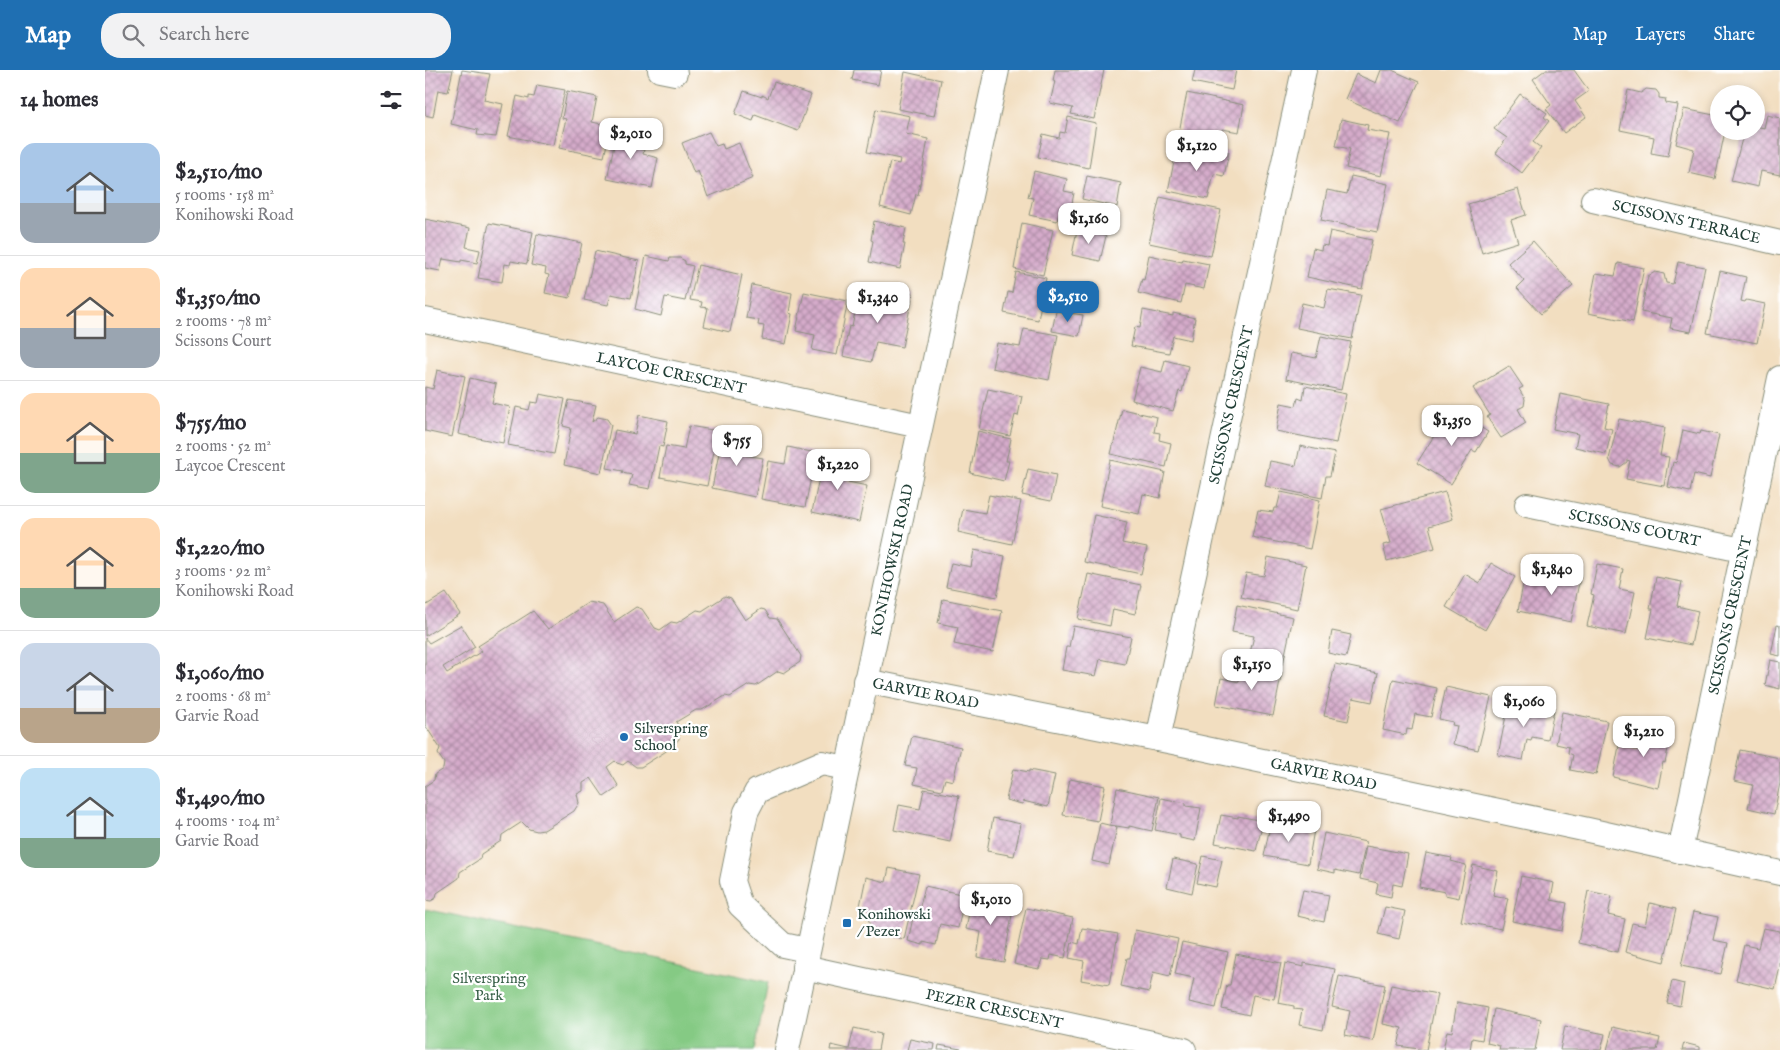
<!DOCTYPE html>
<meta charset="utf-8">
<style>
body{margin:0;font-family:"IM FELL English",serif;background:#f2f2f3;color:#2b2b33;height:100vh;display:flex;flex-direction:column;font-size:19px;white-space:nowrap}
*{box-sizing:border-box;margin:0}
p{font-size:16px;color:#7c7c81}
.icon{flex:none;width:28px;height:28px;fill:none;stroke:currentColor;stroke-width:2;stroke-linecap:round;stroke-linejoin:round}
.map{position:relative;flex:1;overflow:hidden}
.details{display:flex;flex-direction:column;background:#fff;width:425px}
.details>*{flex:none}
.fabs{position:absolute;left:1285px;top:15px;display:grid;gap:10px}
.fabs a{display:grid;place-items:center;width:55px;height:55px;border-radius:50%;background:#fff;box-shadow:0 2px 8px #0003;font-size:25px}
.price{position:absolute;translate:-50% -42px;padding:0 11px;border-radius:10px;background:#fff;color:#222;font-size:16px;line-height:32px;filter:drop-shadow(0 1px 2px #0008)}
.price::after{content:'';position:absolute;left:50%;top:30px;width:15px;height:11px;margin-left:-8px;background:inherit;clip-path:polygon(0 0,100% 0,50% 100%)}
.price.selected{background:#1f6fb2;color:#fff}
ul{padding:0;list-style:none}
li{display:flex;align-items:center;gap:15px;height:125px;padding:0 20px}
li+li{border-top:1px solid #e1e1e2}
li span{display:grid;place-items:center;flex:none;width:140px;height:100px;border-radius:15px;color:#555}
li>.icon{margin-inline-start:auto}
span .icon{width:60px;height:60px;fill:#fffc;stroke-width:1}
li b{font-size:21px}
h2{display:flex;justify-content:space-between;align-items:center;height:60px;padding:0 20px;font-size:21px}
header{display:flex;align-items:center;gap:30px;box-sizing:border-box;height:70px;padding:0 25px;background:#1f6fb2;color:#fff}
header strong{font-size:24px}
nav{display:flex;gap:28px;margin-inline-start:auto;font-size:18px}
.search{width:350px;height:45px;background:#f2f2f3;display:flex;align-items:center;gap:12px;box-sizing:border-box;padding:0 18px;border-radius:20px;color:#7c7c81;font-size:19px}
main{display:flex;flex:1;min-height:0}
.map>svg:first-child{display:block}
.park{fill:#85ca84;stroke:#52845c}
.building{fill:url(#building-cross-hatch)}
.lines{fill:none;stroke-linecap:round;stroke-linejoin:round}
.minor-casing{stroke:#888e7a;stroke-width:26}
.minor{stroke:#fff;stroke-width:24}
.poi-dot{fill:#1f6fb2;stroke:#fff;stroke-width:2}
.labels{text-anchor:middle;stroke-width:4.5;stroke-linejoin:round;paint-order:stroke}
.street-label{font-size:15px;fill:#1f3d34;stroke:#fff}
.poi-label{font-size:15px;fill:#1f3d34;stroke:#fff;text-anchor:start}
.park-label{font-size:15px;fill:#386048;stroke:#fff}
</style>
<header>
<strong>Map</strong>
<div class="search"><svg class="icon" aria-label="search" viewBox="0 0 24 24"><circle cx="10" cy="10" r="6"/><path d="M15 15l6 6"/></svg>Search here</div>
<nav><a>Map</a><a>Layers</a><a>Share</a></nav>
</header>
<main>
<section class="details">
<h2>14 homes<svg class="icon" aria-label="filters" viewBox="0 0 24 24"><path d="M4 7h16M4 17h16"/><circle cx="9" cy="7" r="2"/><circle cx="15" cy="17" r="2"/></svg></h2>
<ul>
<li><span style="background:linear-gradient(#a9c7e8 60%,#9aa5b1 0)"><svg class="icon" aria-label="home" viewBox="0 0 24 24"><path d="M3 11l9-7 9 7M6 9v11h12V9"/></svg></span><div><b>$2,510/mo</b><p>5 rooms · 158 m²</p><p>Konihowski Road</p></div></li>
<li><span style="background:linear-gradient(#ffd9b3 60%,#9aa5b1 0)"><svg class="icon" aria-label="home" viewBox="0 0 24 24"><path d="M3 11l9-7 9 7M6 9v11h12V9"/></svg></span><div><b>$1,350/mo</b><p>2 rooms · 78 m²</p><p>Scissons Court</p></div></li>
<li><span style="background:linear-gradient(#ffd9b3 60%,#7fa58c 0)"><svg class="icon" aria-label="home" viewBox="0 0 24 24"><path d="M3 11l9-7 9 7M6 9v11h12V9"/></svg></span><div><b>$755/mo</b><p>2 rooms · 52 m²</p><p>Laycoe Crescent</p></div></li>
<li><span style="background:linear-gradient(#ffd9b3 70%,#7fa58c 0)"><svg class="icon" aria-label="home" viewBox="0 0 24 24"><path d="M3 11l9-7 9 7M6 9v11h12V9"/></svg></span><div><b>$1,220/mo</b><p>3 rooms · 92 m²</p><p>Konihowski Road</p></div></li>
<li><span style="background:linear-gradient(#c9d6e8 65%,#b9a48a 0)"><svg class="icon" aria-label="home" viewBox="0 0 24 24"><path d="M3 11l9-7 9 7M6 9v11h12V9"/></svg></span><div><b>$1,060/mo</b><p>2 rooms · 68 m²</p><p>Garvie Road</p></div></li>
<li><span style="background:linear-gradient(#bfe0f5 70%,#7fa58c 0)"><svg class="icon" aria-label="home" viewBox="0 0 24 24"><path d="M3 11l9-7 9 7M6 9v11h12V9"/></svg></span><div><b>$1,490/mo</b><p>4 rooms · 104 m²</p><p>Garvie Road</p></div></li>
</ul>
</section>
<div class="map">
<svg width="1355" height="980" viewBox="0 0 1355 980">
<defs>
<pattern id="building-cross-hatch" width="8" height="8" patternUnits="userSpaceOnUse" patternTransform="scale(1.25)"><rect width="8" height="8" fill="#d5abca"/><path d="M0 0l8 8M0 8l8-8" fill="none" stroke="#ac8ca5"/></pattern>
</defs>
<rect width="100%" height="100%" fill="#fff"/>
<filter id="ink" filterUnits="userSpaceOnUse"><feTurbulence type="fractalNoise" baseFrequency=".02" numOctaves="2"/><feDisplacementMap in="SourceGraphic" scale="10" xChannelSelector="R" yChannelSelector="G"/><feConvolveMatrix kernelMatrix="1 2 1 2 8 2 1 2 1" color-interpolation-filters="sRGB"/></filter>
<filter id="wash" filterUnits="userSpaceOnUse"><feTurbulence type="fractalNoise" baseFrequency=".0096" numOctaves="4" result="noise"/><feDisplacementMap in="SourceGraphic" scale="20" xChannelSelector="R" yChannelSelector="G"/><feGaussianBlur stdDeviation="1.12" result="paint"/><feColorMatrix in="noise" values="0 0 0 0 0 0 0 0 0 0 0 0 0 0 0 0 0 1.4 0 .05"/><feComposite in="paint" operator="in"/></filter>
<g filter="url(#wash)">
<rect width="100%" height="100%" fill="#f2dec0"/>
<path class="park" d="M0 839 343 912 330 980H0Z"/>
<g id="blocks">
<g class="building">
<path d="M0 0H28L23 22 13 20 8 47 0 45Z"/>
<path d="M37 0 65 4 59 30 78 34 71 67 52 65 53 60 26 54Z"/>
<path d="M429 0H456L453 15 427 10Z"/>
<path d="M630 0H679L669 49 646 44 648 38 625 33 630 11H628Z"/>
<path d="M770 0H811L807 20 767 12Z"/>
<path d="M956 0H967L994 12 975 53 920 29 931 4 951 13Z"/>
<path d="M1120 0H1149L1164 21 1150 31 1161 47 1139 63 1121 39 1126 35 1108 9Z"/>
<path d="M480 2 516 10 509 46 473 39Z"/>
<path d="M349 12 386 25 373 61 330 45 328 51 310 44 319 21 337 27V25L343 28Z"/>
<path d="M112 15 140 20 128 75 83 66 92 26 104 29V26L109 27Z"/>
<path d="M1221 19 1231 20 1234 24V28L1241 29 1240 33 1253 35 1243 86 1226 83 1229 67 1195 60 1203 20 1216 23Z"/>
<path d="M142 21 172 27 167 52 186 56 179 87 134 78 141 49 137 48Z"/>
<path d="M762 23 819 35 814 62 797 59 796 65 787 63 785 74 753 67Z"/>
<path d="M1095 24 1122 43 1119 47 1124 51 1108 72 1116 78 1097 103 1071 83 1082 68 1069 59Z"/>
<path d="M451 39 485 46 481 64 503 69 493 125 491 124 486 145 455 137 465 92 474 94 475 89 442 82Z"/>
<path d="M1259 39 1294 46V61H1300L1290 109 1264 103 1269 79 1251 74Z"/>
<path d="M1342 45 1355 48V105L1336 101 1333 117 1306 111 1319 61H1331V56L1339 58Z"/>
<path d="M643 47 671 53 664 98 613 87 618 64 634 68 635 62 640 63Z"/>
<path d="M916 49 943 55 942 60 965 64 956 106 921 98 925 79 911 76Z"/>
<path d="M193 56 219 62 215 79 219 80 218 84 233 88 227 118 182 109Z"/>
<path d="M284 62 291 76 297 74 299 79 314 73 328 108 283 127 273 101 269 103 257 73Z"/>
<path d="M778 76 804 82 799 106 789 104 783 129 743 121 751 82 775 87Z"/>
<path d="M609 101 642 109 639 121 649 123 646 138 636 136 632 151 604 145 608 128 603 127Z"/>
<path d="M662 106 696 113 692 137 657 129Z"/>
<path d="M926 106 963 114 952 162 896 150 902 120 922 124Z"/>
<path d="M1093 119 1101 145 1086 150 1093 172 1057 183 1043 134Z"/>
<path d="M735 127 796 140 786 186 724 173Z"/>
<path d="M0 149 45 158 41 177 55 180 52 193 36 190V192L18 189 15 201 0 198Z"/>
<path d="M449 151 481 158 478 174H480L475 199 444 192 448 171 446 170Z"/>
<path d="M64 153 108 162 102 194 86 191 85 195 80 194 77 212 53 208Z"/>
<path d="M597 153 628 160 618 205 589 199Z"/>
<path d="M652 160 681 166 675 191 647 185Z"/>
<path d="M905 161 947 170 937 219 882 207 888 178 896 180 897 175 902 176Z"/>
<path d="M112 164 157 173 145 228 120 223 124 205 120 204 121 198 106 195Z"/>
<path d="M1108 171 1148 216 1116 244 1092 218 1099 211 1083 193Z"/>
<path d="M170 181 214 191 206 228 186 224 183 235 159 230Z"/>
<path d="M724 185 757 192 758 189 784 194 779 219 760 215 756 233 713 223 717 209 719 210Z"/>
<path d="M221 186 244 191 245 188H255L260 191V194L268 196 260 231 240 227 236 246 210 239Z"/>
<path d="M1253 192 1280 197 1266 262 1245 258 1247 248 1216 242 1223 206 1230 202 1239 204 1241 213 1248 214Z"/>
<path d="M1193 193 1219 198 1208 252 1163 243 1171 203 1190 206Z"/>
<path d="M273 195 317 205 305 262 279 256 283 238 276 237 277 232 265 230Z"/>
<path d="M1295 201 1321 207 1316 231 1320 232 1321 230 1340 234 1332 273 1282 263Z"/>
<path d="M591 202 621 208 613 250 579 243 583 222 587 223Z"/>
<path d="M327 215 367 223 364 243 367 244 361 274 337 269 339 256 333 255 334 250 321 248Z"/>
<path d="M460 217 488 223 477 277 451 272 446 292 418 286 424 256 427 257 433 227 457 232Z"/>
<path d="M903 219 936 225 927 269 872 258 877 233 899 238Z"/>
<path d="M379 222 423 231 412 285 387 280 390 265 371 261Z"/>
<path d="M718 240 748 246V243L770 248 766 270 748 266 744 283 706 276 710 257 715 258Z"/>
<path d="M631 241 658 245 654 266 627 261Z"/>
<path d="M599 259 633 265 624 310 567 298 572 273 595 277Z"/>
<path d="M896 266 926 272 916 320 861 309 866 283 891 288Z"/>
<path d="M740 290 763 296 757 322 754 321 748 341 707 330 715 297 737 302Z"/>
<path d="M1084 296 1098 317 1094 319 1100 329 1099 336 1093 339 1101 353 1076 368 1062 347 1065 345 1048 318Z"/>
<path d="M12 300 40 306 27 367 0 361V317L8 319Z"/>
<path d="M45 308 71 314 67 333 85 337 78 373 33 364Z"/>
<path d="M880 316 921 324 911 373 851 361 856 333 871 336 873 328 878 330Z"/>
<path d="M563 319 597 326 593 346 590 345 585 366 554 359Z"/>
<path d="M115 324 140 329 129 384 83 375 91 337 104 340 106 332 113 333Z"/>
<path d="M1135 324 1184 334 1179 357 1187 359 1181 384 1150 377 1153 364 1128 359Z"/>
<path d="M144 330 171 335 167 352 173 347 182 349 186 355 176 403 139 395 146 358 138 356Z"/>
<path d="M697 339 732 347 729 362 735 363 734 370 746 373 741 397 686 384Z"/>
<path d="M1031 342 1063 362 1051 382 1047 380 1026 414 992 393 1017 353 1022 356Z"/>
<path d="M214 345 243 351 238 377 234 376 225 419 204 415 207 405 197 403 198 401 182 398 190 360 210 364Z"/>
<path d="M1194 349 1240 358 1235 386 1244 387 1239 416 1201 409 1205 391 1202 390V392L1195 397 1187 395 1184 389Z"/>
<path d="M264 356 293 361 282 416 235 407 241 376 259 379Z"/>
<path d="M1258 360 1275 364 1276 361 1294 365 1285 408 1269 404 1265 422 1243 417 1248 392 1251 393Z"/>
<path d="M553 361 586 369 581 391H584L579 411 545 403Z"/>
<path d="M298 363 323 368 320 385 338 388 330 427 287 418Z"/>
<path d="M875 376 910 383 905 406H901L897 428 840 416 845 391 871 396Z"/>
<path d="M363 377 391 383 380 437 336 429 343 391 360 394Z"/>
<path d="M399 384 428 390 423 412 442 416 434 452 387 442Z"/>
<path d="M685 390 740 402 735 428 718 424 714 444 675 436Z"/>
<path d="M603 399 631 405 626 431 597 425Z"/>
<path d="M856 422 895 430 885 479 827 467 833 440 848 442 849 438H852Z"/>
<path d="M1020 422 1028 449 1004 456 1010 478 962 491 958 475 966 473 956 439Z"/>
<path d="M564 425 596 431 587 474 533 462 538 439 560 443Z"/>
<path d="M669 445 702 452 697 473 722 478 716 504 659 492Z"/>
<path d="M549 480 580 486 572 527 521 517 526 493 546 497Z"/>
<path d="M843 487 881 495 872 539 816 527 821 503 839 506Z"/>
<path d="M1066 493 1090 507 1060 560 1021 537 1040 504 1055 513Z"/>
<path d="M1172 494 1198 499 1194 519 1210 522 1201 564 1162 556 1169 525 1166 524Z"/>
<path d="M1130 497 1156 503 1146 552 1093 541 1099 509 1127 515Z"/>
<path d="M663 504 716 515 710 544 688 539 685 556 653 549Z"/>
<path d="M1231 507 1257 512 1252 536 1273 541 1266 575 1247 571 1246 573 1222 568 1228 539H1225Z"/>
<path d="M21 523 35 544 0 566V536Z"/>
<path d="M300 526 306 528 320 550 336 539 340 540 345 548 352 549 376 586 375 592 359 603 353 601 331 616 324 615 305 627 300 626 277 640H271L251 652 254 657V669L246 678 216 697H211L203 691 198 695 192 693 190 691 182 697 194 717 179 727 166 708 158 713V721L152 724 154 733 149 741 119 760 112 761 104 759 97 752 77 765 76 771 56 784 55 789 35 802 34 808 12 823 11 828 6 831 0 830V716L9 710 10 704 18 699 19 693 13 684 15 678 0 655V568L4 573 36 555 50 577 18 597 22 603 57 581 53 576 108 541 123 559 164 532 178 535 189 552 211 537 217 539 230 558 235 560 246 552 252 553 272 540 277 541Z"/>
<path d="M518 529 577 541 568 582 529 574 533 557 513 553Z"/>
<path d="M812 535 868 547 858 594 824 587 829 566 807 562Z"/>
<path d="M1352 555 1355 556V586L1346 584Z"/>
<path d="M648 556 706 567 700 594 675 589 671 606 637 600 641 577H644Z"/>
<path d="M907 561 926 565 921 587 903 583Z"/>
<path d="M1345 590 1355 592V619L1340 615Z"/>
<path d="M910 594 953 603 947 632 928 628 923 651 899 646Z"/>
<path d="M823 595 857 602 848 646 791 635 796 608 814 612V608L820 609Z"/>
<path d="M968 609 1012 618 1006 647 990 644 987 660 982 659 981 665 958 660Z"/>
<path d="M1021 617 1066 627 1053 680 1028 674 1032 656 1027 655 1028 652 1014 649Z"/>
<path d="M1084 631 1129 640 1123 670 1107 667 1106 671 1102 670 1098 690 1073 685Z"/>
<path d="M1137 642 1182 651 1171 705 1145 700 1148 685 1143 683 1144 677 1131 674Z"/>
<path d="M1218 654 1247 660 1240 693 1238 692 1233 718 1188 707 1194 676 1213 680Z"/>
<path d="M487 666 536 677 528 711 520 709 517 720 489 714 492 698 480 696Z"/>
<path d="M1315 680 1355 688V713L1349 744 1323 738 1328 715 1309 711Z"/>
<path d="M588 699 604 702V700L630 705 623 737 598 731 597 734 581 730Z"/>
<path d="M645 709 680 716 673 751 638 745Z"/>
<path d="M692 718 734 727 727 761 704 756V758L685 755Z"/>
<path d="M499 719 534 726 525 772 469 760 474 735 495 739Z"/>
<path d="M736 728 761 733V736L776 738 770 771 755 768V765L730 760Z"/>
<path d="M796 745 813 748V746L838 751 831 781 790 773Z"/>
<path d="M568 748 596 754 589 786 562 781Z"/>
<path d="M846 751 889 760 883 794 839 786Z"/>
<path d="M675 753 692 757 684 795 667 791Z"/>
<path d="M899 763 941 772 934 805 910 800V803L892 799Z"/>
<path d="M941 776 983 784 977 816 968 814 966 827 951 824 953 813 935 809Z"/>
<path d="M1001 783 1027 788 1026 791 1041 795 1034 828 1020 825V822L994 817Z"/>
<path d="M778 786 797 790 791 817 772 813Z"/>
<path d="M748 789 773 794 767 823 742 817Z"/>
<path d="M1048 795 1073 801 1068 825 1083 828 1076 859 1036 851Z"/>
<path d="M464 798 494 804 479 869 451 863 435 836 441 807 461 812Z"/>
<path d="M1096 806 1129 813 1126 830 1142 833 1137 861 1087 851Z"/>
<path d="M500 816 540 825 533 858 515 854 511 875 498 872V875L483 871 489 843 493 844Z"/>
<path d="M878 820 904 825 899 852 872 846Z"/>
<path d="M1163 821 1187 826 1183 845 1200 849 1193 882 1153 873Z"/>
<path d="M547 826 589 833 579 892 552 887 556 862 541 859Z"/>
<path d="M1225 833 1251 839 1239 892 1200 882 1207 853 1220 856Z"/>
<path d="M960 837 980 841 974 869 953 864Z"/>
<path d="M601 838 648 848 640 888 626 885 625 890 617 889 614 899 589 894Z"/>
<path d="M1268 842 1293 847 1288 870 1303 873 1296 904 1256 896Z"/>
<path d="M657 858 693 864 684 915 656 910 659 891 644 888 647 872 654 874Z"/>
<path d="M1338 858 1355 861V897L1350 919 1311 910 1319 875 1333 878Z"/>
<path d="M710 860 753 869 745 906 728 902 724 922 696 916 702 888H705Z"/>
<path d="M757 872 803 882 791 938 764 932 769 908 750 904Z"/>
<path d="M811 884 856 893 849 929 828 925 824 945 797 939 802 915H805Z"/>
<path d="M860 893 879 897V893L910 899 898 960 874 955 877 940 869 939V936L853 933Z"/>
<path d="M914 906 960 915 948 971 920 965 925 941 907 937Z"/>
<path d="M1247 911 1259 914 1255 936 1242 933Z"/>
<path d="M966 915 1012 924 1001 980 973 976 977 958 958 954Z"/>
<path d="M1032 932 1063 938 1057 970 1047 968 1045 980H1018L1022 961 1027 962Z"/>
<path d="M1069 939 1116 949 1110 980H1074L1075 976 1062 973Z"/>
<path d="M1140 956 1180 964 1176 980H1135Z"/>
<path d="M1188 957 1235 968 1232 980H1182Z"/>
<path d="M429 958 456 964 453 980H405L406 975 424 979Z"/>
<path d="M485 969 510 974 509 980H482Z"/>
<path d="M1259 973 1275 977V980H1257Z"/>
<path d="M514 975 536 979V980H513Z"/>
</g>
</g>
</g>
<g filter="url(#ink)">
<use href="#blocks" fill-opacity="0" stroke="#888e7a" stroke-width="1"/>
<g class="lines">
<g class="minor-casing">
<g id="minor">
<path d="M235 0 250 3"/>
<path id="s1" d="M1168 130 1355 173"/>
<path id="s2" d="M0 250 495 356"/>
<path id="s3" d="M1102 435 1317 480"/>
<path id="s4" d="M440 611 753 673 1163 760 1355 803"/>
<path id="s5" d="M733 669 879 0"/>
<path id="s6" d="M1255 781 1355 308"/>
<path d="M382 880 358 875 315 835 307 811 321 742 332 721 397 693 421 698"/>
<path id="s7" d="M379 897 759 980"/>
<path id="s8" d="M362 980 572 0"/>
</g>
</g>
<use href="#minor" class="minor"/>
</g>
</g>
<g class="poi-dot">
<circle cx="199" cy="667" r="5"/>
<rect x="417" y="848" width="10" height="10" rx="2.5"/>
</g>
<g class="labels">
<g class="street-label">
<text dy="5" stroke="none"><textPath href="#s1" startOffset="96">SCISSONS TERRACE</textPath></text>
<text dy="5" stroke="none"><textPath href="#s2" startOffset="252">LAYCOE CRESCENT</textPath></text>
<text dy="5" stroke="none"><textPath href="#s5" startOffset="342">SCISSONS CRESCENT</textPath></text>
<text dy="5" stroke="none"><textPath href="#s3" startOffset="110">SCISSONS COURT</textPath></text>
<text dy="5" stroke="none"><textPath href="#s8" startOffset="501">KONIHOWSKI ROAD</textPath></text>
<text dy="5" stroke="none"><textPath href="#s6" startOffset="241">SCISSONS CRESCENT</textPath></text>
<text dy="5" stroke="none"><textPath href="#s4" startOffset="62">GARVIE ROAD</textPath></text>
<text dy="5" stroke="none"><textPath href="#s4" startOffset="468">GARVIE ROAD</textPath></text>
<text dy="5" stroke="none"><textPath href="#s7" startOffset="195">PEZER CRESCENT</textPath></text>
</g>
<g class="poi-label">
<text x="209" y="663">Silverspring<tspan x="209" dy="17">School</tspan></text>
<text x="432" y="849">Konihowski<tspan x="432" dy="17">/ Pezer</tspan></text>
</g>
<g class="park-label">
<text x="64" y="913">Silverspring<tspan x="64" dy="17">Park</tspan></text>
</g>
</g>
</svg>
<div class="fabs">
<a><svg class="icon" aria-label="locate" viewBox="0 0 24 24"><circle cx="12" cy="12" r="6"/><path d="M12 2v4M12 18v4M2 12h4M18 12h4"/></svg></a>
</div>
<b class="price" style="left:206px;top:90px">$2,010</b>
<b class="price" style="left:772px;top:102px">$1,120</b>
<b class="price" style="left:664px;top:175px">$1,160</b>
<b class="price selected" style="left:643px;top:253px">$2,510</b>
<b class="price" style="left:453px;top:254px">$1,340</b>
<b class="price" style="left:1027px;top:377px">$1,350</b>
<b class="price" style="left:312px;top:397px">$755</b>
<b class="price" style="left:413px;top:421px">$1,220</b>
<b class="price" style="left:1127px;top:526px">$1,840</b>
<b class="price" style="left:827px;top:621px">$1,150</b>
<b class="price" style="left:1099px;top:658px">$1,060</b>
<b class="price" style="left:1219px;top:688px">$1,210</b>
<b class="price" style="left:864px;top:773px">$1,490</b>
<b class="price" style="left:566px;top:856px">$1,010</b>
</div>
</main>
